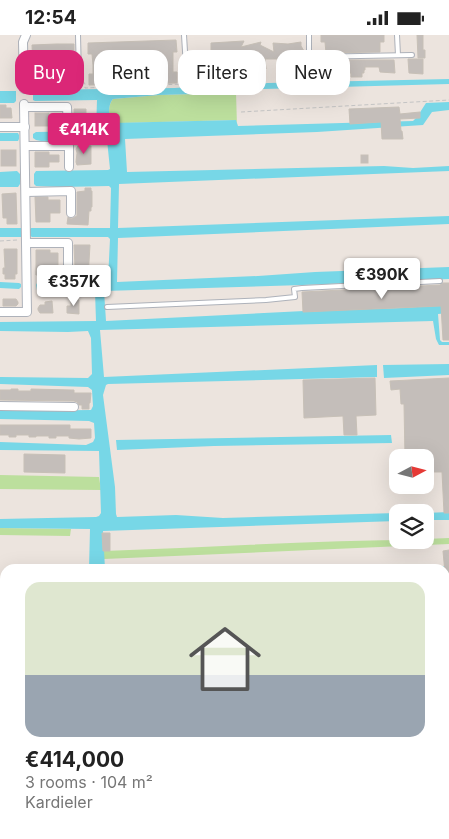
<!DOCTYPE html>
<meta charset="utf-8">
<style>
body{margin:0;font-family:Inter,sans-serif;background:#f6f6f6;color:#222;height:100vh;display:flex;flex-direction:column;font-size:19px;white-space:nowrap}
*{box-sizing:border-box;margin:0}
p{font-size:16px;color:#767676}
.icon{flex:none;width:28px;height:28px;fill:none;stroke:currentColor;stroke-width:2;stroke-linecap:round;stroke-linejoin:round}
.map{position:relative;flex:1;overflow:hidden}
.details{position:absolute;left:0px;top:529px;width:450px;height:276px;display:flex;flex-direction:column;background:#fff;border-radius:15px 15px 0 0;box-shadow:0 5px 20px #0002}
.details>*{flex:none}
.top-card{position:absolute;left:15px;top:15px;width:420px;height:45px;display:flex;gap:10px}
.needle{width:32px;rotate:83deg}
.tools{position:absolute;left:389px;top:414px;display:grid;gap:10px}
.tools a{display:grid;place-items:center;width:45px;height:45px;border-radius:10px;background:#fff;box-shadow:0 5px 20px #0002;font-size:25px}
.price{position:absolute;translate:-50% -42px;padding:0 11px;border-radius:5px;background:#fff;color:#222;font-size:16px;line-height:32px;filter:drop-shadow(0 1px 2px #0008)}
.price::after{content:'';position:absolute;left:50%;top:30px;width:15px;height:11px;margin-left:-8px;background:inherit;clip-path:polygon(0 0,100% 0,50% 100%)}
.price.current{background:#db2777;color:#fff}
ul{padding:0;list-style:none}
li{display:grid;align-content:center;gap:10px;height:265px;padding:0 25px}
li span{display:grid;place-items:center;height:155px;border-radius:15px;color:#555}
li>.icon{margin-inline-start:auto}
span .icon{width:90px;height:90px;fill:#fffc;stroke-width:1}
li b{font-size:21px}
.tag{padding:0 18px;border-radius:15px;background:#fff;box-shadow:0 5px 20px #0002;font-size:18px;line-height:45px}
.tag.current{background:#db2777;color:#fff}
.status{display:flex;justify-content:space-between;align-items:center;height:35px;padding:0 25px;background:#fff;direction:ltr}
.status svg{height:14px;fill:currentColor}
.map>svg:first-child{display:block}
.green{fill:#bcdf9d}
.water{fill:#77d7e7}
.building{fill:#c4beba;stroke:#c7c0b7}
.lines{fill:none;stroke-linecap:round;stroke-linejoin:round}
.service-casing{stroke:#aeb2ba;stroke-width:6}
.minor-casing{stroke:#aeb2ba;stroke-width:10}
.path{stroke:#c4c4c4;stroke-width:1;stroke-dasharray:4 2.5;stroke-linecap:butt}
.service{stroke:#fff;stroke-width:4}
.minor{stroke:#fff;stroke-width:8}
</style>
<div class="status"><b>12:54</b><svg viewBox="0 0 49 12"><path d="M0 12V9h3v3zM5 12V6h3v6zM10 12V3h3v9zM15 12V0h3v12zM26 1h20v11H26zM47 4h2v5h-2z"/></svg></div>
<div class="map">
<svg width="449" height="804" viewBox="0 0 449 804">
<rect width="100%" height="100%" fill="#ece4de"/>
<g class="green">
<path d="M236 57 237 91 236 85 122 88H112C108 81 108 69 113 64L159 60 231 58Z"/>
<path d="M0 440 99 442 101 455 0 454Z"/>
<path d="M0 493 71 494 70 501 0 500Z"/>
<path d="M449 503V509L104 524V516C211 512 319 505 425 505V504Z"/>
<path d="M445 797H449V803L337 804 382 800H445Z"/>
</g>
<g class="water">
<path d="M449 44V49L264 54 238 55 231 58 159 60 113 64C108 69 108 81 112 88L236 85 238 91 413 86 417 82 426 68 449 67V75L432 77 423 90 317 97 125 104 127 137 384 131 413 133 449 131V136L119 149 118 193 449 181V189L118 203 117 247 258 241 315 237 449 232V244L303 250 104 256 106 286 304 276 401 273 449 270V278L438 279 440 305 442 307H449V310H439L436 304 433 286 100 295 104 342 377 330V342L108 349 106 350 103 360 115 452 116 479 117 482 176 480 223 483 397 478V486L103 496 105 534H89L90 494 0 493V484L96 482 99 481 101 478 99 416 0 415V407L86 410 93 407 95 403 94 388 89 386 0 384V376L91 375 93 371 92 355 88 352 0 349V342L88 343 92 339 91 303 88 296 68 297 0 296V287L96 286 95 256 37 255 36 250 37 248 46 247H106L108 245 110 204 108 202H32L29 200H23L21 202H0V193H21L23 195H29L31 193H110L111 153 109 151 62 152 36 151 34 149V139L36 136 108 135 110 134 107 105 41 106 36 105 33 103V99L36 97 96 96 97 65 35 66 33 65V55L174 53 268 48Z"/>
<path d="M0 56H16V66L14 68H0Z"/>
<path d="M0 98H18L19 100V104L18 106H0Z"/>
<path d="M17 136 20 139V149L18 152H0V137Z"/>
<path d="M0 247 19 248 21 249V252L19 254 0 253Z"/>
<path d="M449 329V340L384 343 383 330Z"/>
<path d="M391 400 392 408 214 411 117 415 116 405Z"/>
<path d="M449 477V485H425V478Z"/>
<path d="M449 531V538H445V534H348L386 532 407 533Z"/>
<path d="M111 800H382L327 804H25L92 803Z"/>
</g>
<g class="building">
<path d="M321 0H384V7H380V17L326 18 325 7H321Z"/>
<path d="M417 0H423V15H425V23H418Z"/>
<path d="M176 5 177 17H173V37H177V48L89 50V39H93V30L92 19H88V8Z"/>
<path d="M244 6 241 12 261 7 260 10 274 17 273 8 288 9 301 7V11L304 16V22L290 29H284L287 24H265L266 34 251 35H246L245 22 209 24 210 36H197L196 17H211V8Z"/>
<path d="M57 9H74V35L33 36 32 10Z"/>
<path d="M408 24H423V39L409 38Z"/>
<path d="M331 25 330 31H348L349 30V25H394L395 38 380 37 379 32H365V35H364V38H362V42H351V38L307 40 306 34H315L316 27Z"/>
<path d="M0 70H6V73H11L12 83H0Z"/>
<path d="M399 72 400 79 420 77V83L400 84 401 96H402L403 104H382L381 87 350 89 349 74Z"/>
<path d="M74 74H86V81H89V89H74Z"/>
<rect x="35" y="78" width="14" height="13"/>
<path d="M78 111H91V129L77 130 76 127 77 118 76 114Z"/>
<rect x="1" y="115" width="15" height="16"/>
<path d="M35 117H49V120H59V127H49V132H35Z"/>
<rect x="361" y="120" width="7" height="8"/>
<path d="M85 153H91V156H92V172H91V176H89L88 190 67 189 68 182 71 184 77 181V157L85 156Z"/>
<path d="M16 158 17 189H7V183H3L2 159Z"/>
<path d="M35 162H48V165H60V178H50V187H36Z"/>
<path d="M74 210H90L88 244H76L73 241V234L75 233Z"/>
<path d="M4 214H17V239H15V244H5V239H3V233H5Z"/>
<path d="M36 215H50V218H58V236H50V240H36Z"/>
<path d="M443 248H449V305H443L441 271 303 277 302 257 440 250Z"/>
<path d="M3 264H16L18 267V269L16 271H3Z"/>
<path d="M74 264 79 265V279L67 278V271H71V266Z"/>
<path d="M52 266 53 278H40L38 275V273L40 270H45V267Z"/>
<path d="M375 343 376 380 356 381 357 400H344L343 381 304 383 303 345Z"/>
<path d="M449 343V478H444L442 437H425V422H405L404 369H401L400 354 391 355 390 346Z"/>
<path d="M11 354H18V356H31V354L71 355H74V358H91L90 368H89V374H82V370H79L77 367 74 366 0 365V355H11Z"/>
<path d="M0 390H70V394H91V403L79 404 69 403V401H56V403H49V401H36V402H29V400H16V402H9V400H0Z"/>
<path d="M24 419 65 420V438L24 437Z"/>
<path d="M102 498H110V516H103Z"/>
<path d="M449 515V538H445L443 516Z"/>
</g>
<g class="lines">
<g class="service-casing">
<g id="service">
<path d="M184 0 187 49"/>
<path d="M309 0V22L412 20"/>
<path d="M397 0 398 20"/>
<path d="M24 44 79 42 78 0"/>
<path d="M107 272 266 265 295 262 294 254 302 253 440 246"/>
<path d="M445 744 449 743"/>
</g>
</g>
<g class="minor-casing">
<g id="minor">
<path d="M24 54 23 7 26 0"/>
<path d="M25 72H67L68 93"/>
<path d="M0 92H25"/>
<path d="M25 111H69V132"/>
<path d="M26 157 71 156V178"/>
<path d="M27 208H68V231"/>
<path d="M0 277H27L24 69"/>
<path d="M0 371 74 372"/>
<path d="M0 650H5"/>
<path d="M0 697H5"/>
<path d="M0 775H5"/>
</g>
</g>
<g class="path">
<path d="M83 46 85 49V53L182 49"/>
<path d="M241 77 449 65"/>
<path d="M0 206 17 205"/>
<path d="M0 578H5"/>
<path d="M445 582H449"/>
<path d="M445 624H449"/>
</g>
<use href="#service" class="service"/>
<use href="#minor" class="minor"/>
</g>
</svg>
<div class="tools">
<a><svg class="needle" viewBox="-14 -14 28 28"><path d="M0-13l5 13h-10z" fill="#e53935"/><path d="M0 13l5-13h-10z" fill="#767676"/></svg></a>
<a><svg class="icon" aria-label="layers" viewBox="0 0 24 24"><path d="M12 4l9 5-9 5-9-5zM3 14l9 5 9-5"/></svg></a>
</div>
<b class="price current" style="left:84px;top:120px">€414K</b>
<b class="price" style="left:382px;top:265px">€390K</b>
<b class="price" style="left:74px;top:272px">€357K</b>
<div class="top-card">
<a class="tag current">Buy</a>
<a class="tag">Rent</a>
<a class="tag">Filters</a>
<a class="tag">New</a>
</div>
<section class="details">
<ul>
<li><span style="background:linear-gradient(#dfe7d0 60%,#9aa5b1 0)"><svg class="icon" aria-label="home" viewBox="0 0 24 24"><path d="M3 11l9-7 9 7M6 9v11h12V9"/></svg></span><div><b>€414,000</b><p>3 rooms · 104 m²</p><p>Kardieler</p></div></li>
</ul>
</section>
</div>
